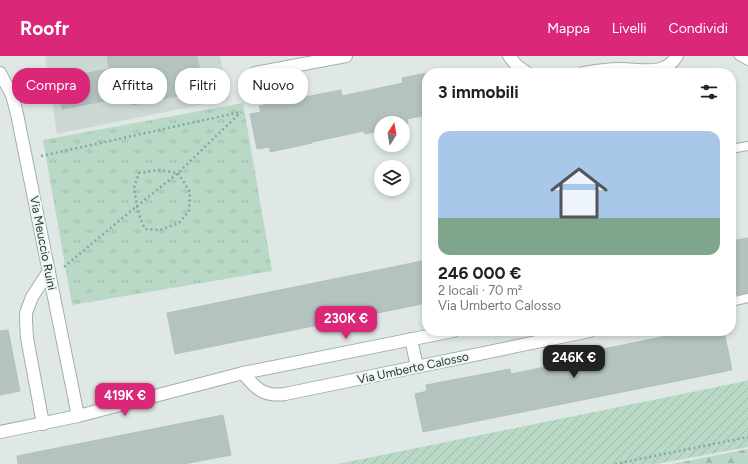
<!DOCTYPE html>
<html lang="it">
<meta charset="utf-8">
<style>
body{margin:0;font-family:Figtree,sans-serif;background:#f2f2f2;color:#202124;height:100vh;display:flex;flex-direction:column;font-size:15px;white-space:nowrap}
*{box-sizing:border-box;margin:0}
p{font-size:13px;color:#757577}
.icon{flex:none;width:22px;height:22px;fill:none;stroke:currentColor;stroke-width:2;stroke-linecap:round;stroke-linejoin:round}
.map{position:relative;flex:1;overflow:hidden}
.side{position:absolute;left:422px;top:12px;width:314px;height:268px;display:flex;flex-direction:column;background:#fff;border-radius:16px;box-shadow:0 2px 6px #0003}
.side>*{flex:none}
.hud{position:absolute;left:12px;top:12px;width:350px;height:36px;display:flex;gap:8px}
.needle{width:26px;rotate:11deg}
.tools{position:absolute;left:374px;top:60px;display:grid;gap:8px}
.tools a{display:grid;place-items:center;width:36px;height:36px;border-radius:50%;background:#fff;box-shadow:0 2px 6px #0003;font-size:20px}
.price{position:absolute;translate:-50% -34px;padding:0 9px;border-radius:8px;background:#db2777;color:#fff;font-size:13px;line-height:26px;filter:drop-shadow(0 1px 2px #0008)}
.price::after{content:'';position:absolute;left:50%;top:24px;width:12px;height:9px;margin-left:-6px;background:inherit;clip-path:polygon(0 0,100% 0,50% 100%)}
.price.selected{background:#222;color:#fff}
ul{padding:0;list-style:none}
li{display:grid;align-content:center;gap:8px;height:212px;padding:0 16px}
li+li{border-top:1px solid #e0e0e0}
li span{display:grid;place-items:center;height:124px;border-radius:12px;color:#555}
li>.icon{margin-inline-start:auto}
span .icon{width:72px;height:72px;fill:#fffc;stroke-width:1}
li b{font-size:17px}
h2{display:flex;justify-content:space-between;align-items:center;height:48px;padding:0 16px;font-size:17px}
.tag{padding:0 14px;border-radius:16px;background:#fff;box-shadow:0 2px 6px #0003;font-size:14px;line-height:36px}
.tag.selected{background:#db2777;color:#fff}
header{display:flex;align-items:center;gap:24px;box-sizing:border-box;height:56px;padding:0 20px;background:#db2777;color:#fff}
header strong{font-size:19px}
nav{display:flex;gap:22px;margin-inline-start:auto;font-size:14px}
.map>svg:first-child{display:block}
.built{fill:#cdd8d5}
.forest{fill:url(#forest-firs)}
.park{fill:url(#park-tufts)}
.garden{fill:url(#garden-furrows)}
.building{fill:#b4c3bf;stroke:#b2c1bd}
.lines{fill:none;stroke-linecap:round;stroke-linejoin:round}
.lane-casing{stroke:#a3afac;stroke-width:10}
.street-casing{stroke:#a3afac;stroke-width:14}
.path{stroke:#82a9a3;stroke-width:2.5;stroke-dasharray:2 3;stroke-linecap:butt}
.lane{stroke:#fff;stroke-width:8}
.street{stroke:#fff;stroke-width:12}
.labels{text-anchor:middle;stroke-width:4;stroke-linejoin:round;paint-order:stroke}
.street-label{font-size:12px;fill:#223634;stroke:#eef5f3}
</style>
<header>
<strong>Roofr</strong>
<nav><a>Mappa</a><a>Livelli</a><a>Condividi</a></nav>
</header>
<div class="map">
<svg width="748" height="408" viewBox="0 0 748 408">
<defs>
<pattern id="forest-firs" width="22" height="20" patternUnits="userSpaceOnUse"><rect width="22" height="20" fill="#b9d8c6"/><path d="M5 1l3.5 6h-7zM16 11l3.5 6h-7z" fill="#9fbaab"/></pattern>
<pattern id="park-tufts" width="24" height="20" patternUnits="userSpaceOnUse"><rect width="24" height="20" fill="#b9d8c6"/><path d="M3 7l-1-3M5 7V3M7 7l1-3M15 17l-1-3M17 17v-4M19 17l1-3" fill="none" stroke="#9fbaab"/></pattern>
<pattern id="garden-furrows" width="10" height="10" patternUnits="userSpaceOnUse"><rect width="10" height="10" fill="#b9d8c6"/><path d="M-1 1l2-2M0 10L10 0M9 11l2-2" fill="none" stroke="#9fbaab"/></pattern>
</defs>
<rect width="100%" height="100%" fill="#dfe8e5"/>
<path class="built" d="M45 0H220L229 43 57 78Z"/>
<path class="forest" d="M748 393V408H672Z"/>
<path class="park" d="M243 47 272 215 72 249 43 84Z"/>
<path class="garden" d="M748 323V391L656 408H338L746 325Z"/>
<g class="building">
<path d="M107 0H197L204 35 132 49 130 40 62 53 56 23 109 13Z"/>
<path d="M427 17V59L407 63 408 67 403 68 381 67V75L365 78 364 75 312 86V87L270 96V91L257 93 250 58 261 56 259 50 341 34 342 40 403 27 402 22Z"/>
<path d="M748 182V237L737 239 731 207V185Z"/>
<path d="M427 204V247L175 298 167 257Z"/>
<path d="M8 274 20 335 0 339V275Z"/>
<path d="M691 275H724L732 314 423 376 415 338 427 335 426 329 510 313 511 318 570 306 569 300Z"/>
<path d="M223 359 231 399 184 408H18L17 400Z"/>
</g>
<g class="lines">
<g class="lane-casing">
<g id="lane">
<path d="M739 0 748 5"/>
<path d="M731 93 748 90"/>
<path d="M731 246 748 242"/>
</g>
</g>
<g class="street-casing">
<g id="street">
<path d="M509 0 517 10 527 17"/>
<path d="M0 17 12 39 17 58 78 360"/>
<path d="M255 17 346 0"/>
<path d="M583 17C595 15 606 13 618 13 638 12 664 22 677 0"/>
<path d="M411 283 417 311"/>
<path d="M243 317C256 333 264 341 285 338L590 275"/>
<path d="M43 368 27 282 26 265V257L32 241 49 215"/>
<path d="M0 376 78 360 243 317 453 275"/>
</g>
</g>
<g class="path">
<path d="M41 100 241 56"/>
<path d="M64 211 137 150 140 162 145 173 160 174 179 167 189 155 190 136 178 117 159 114 139 117 134 132 137 150 178 117 241 56"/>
<path d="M615 408 748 381"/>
</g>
<use href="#lane" class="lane"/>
<use href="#street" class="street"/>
</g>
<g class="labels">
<g class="street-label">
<text transform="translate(43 187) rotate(79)" y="4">Via Meuccio Ruini</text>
<text transform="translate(413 312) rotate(-12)" y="4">Via Umberto Calosso</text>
</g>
</g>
</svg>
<div class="tools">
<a><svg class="needle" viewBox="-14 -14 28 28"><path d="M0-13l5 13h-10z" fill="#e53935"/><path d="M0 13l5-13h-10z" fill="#757577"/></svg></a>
<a><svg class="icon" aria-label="layers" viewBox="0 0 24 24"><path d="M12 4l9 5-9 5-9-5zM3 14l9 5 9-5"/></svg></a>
</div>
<b class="price" style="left:346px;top:284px">230K €</b>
<b class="price selected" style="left:574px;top:323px">246K €</b>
<b class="price" style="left:125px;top:361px">419K €</b>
<div class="hud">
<a class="tag selected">Compra</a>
<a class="tag">Affitta</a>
<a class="tag">Filtri</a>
<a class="tag">Nuovo</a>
</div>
<section class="side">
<h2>3 immobili<svg class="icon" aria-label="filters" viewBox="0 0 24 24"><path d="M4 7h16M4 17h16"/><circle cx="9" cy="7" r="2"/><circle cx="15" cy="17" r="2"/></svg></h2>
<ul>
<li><span style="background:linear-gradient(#a9c7e8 70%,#7fa58c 0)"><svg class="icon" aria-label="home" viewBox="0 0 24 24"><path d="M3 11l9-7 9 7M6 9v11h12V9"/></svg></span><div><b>246 000 €</b><p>2 locali · 70 m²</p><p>Via Umberto Calosso</p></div></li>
</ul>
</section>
</div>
